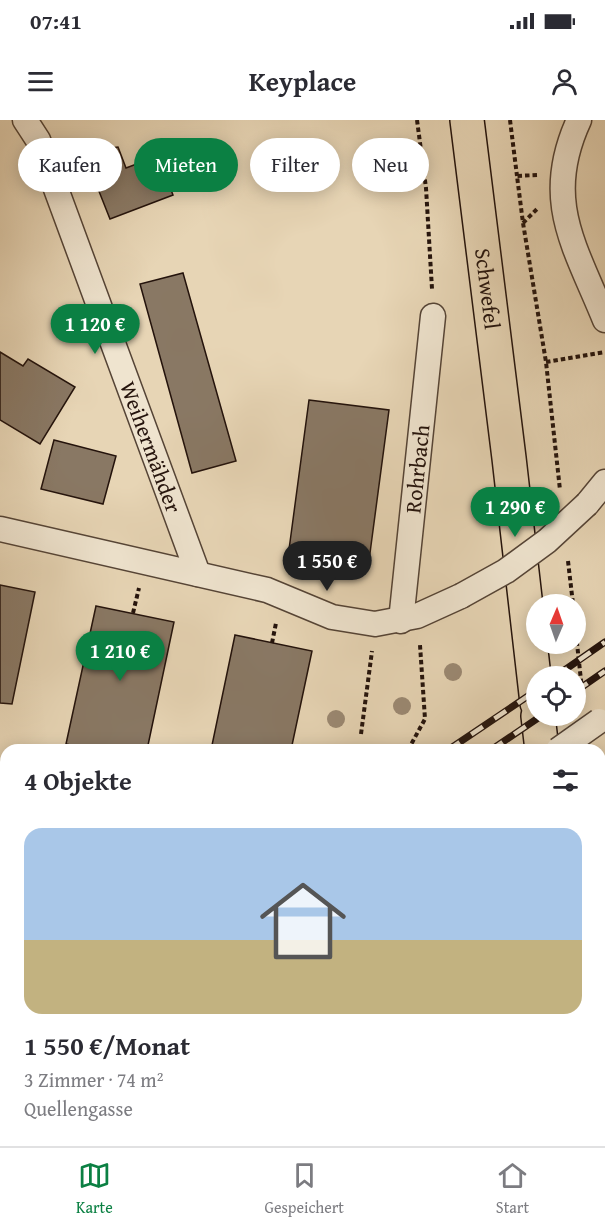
<!DOCTYPE html>
<html lang="de">
<meta charset="utf-8">
<style>
body{margin:0;font-family:"Gentium Book Plus",serif;background:#f7f7f7;color:#2b2b33;height:100vh;display:flex;flex-direction:column;font-size:22px;white-space:nowrap}
*{box-sizing:border-box;margin:0}
p{font-size:20px;color:#7c7c81}
.icon{flex:none;width:33px;height:33px;fill:none;stroke:currentColor;stroke-width:2;stroke-linecap:round;stroke-linejoin:round}
.map{position:relative;flex:1;overflow:hidden}
.details{position:absolute;left:0px;top:624px;width:606px;height:402px;display:flex;flex-direction:column;background:#fff;border-radius:18px 18px 0 0;box-shadow:0 3px 15px #0003}
.details>*{flex:none}
.banner{position:absolute;left:18px;top:18px;width:570px;height:54px;display:flex;gap:12px}
.needle{width:39px;rotate:2deg}
.buttons{position:absolute;left:526px;top:474px;display:grid;gap:12px}
.buttons a{display:grid;place-items:center;width:60px;height:60px;border-radius:50%;background:#fff;box-shadow:0 3px 15px #0003;font-size:30px}
.price{position:absolute;translate:-50% -51px;padding:0 14px;border-radius:21px;background:#0b8043;color:#fff;font-size:20px;line-height:39px;filter:drop-shadow(0 2px 3px #0008)}
.price::after{content:'';position:absolute;left:50%;top:36px;width:18px;height:14px;margin-left:-9px;background:inherit;clip-path:polygon(0 0,100% 0,50% 100%)}
.price.active{background:#222;color:#fff}
ul{padding:0;list-style:none}
li{display:grid;align-content:center;gap:12px;height:318px;padding:0 24px}
li span{display:grid;place-items:center;height:186px;border-radius:18px;color:#555}
li>.icon{margin-inline-start:auto}
span .icon{width:108px;height:108px;fill:#fffc;stroke-width:1}
li b{font-size:26px}
h2{display:flex;justify-content:space-between;align-items:center;height:72px;padding:0 24px;font-size:26px}
.chip{padding:0 21px;border-radius:27px;background:#fff;box-shadow:0 3px 15px #0003;font-size:21px;line-height:54px}
.chip.active{background:#0b8043;color:#fff}
.status{display:flex;justify-content:space-between;align-items:center;height:42px;padding:0 30px;background:#fff;direction:ltr}
.status svg{height:16px;fill:currentColor}
header{display:flex;justify-content:space-between;align-items:center;height:78px;padding:0 24px;background:#fff;font-size:27px;font-weight:800}
.dock{display:flex;justify-content:space-around;align-items:center;height:84px;border-top:2px solid #e1e1e2;background:#fff;font-size:16px;color:#7c7c81}
.dock a{display:grid;justify-items:center;gap:3px}
.dock .active{color:#0b8043}
.map>svg:first-child{display:block}
.building{fill:#897864;stroke:#24130c;stroke-width:1.5}
.lines{fill:none;stroke-linecap:round;stroke-linejoin:round}
.street-casing{stroke:#554436;stroke-width:27}
.primary-casing{stroke:#24130c;stroke-width:36}
.path{stroke:#24130c;stroke-width:4;stroke-dasharray:4.5 3;stroke-linecap:butt}
.street{stroke:#efe4cf;stroke-width:24}
.primary{stroke:#e7d5b5;stroke-width:33}
.rail-casing{stroke:#24130c;stroke-width:7}
.rail{stroke:#efe4cf;stroke-width:4.5;stroke-dasharray:14;stroke-linecap:butt}
.street-bridge-casing{stroke:#554436;stroke-width:27;stroke-linecap:butt}
.street-bridge{stroke:#efe4cf;stroke-width:24}
.tree{fill:#9b8973}
.labels{text-anchor:middle;stroke-width:5;stroke-linejoin:round;paint-order:stroke}
.street-label{font-size:22px;fill:#24130c;stroke:#efe4cf}
</style>
<div class="status"><b>07:41</b><svg viewBox="0 0 49 12"><path d="M0 12V9h3v3zM5 12V6h3v6zM10 12V3h3v9zM15 12V0h3v12zM26 1h20v11H26zM47 4h2v5h-2z"/></svg></div>
<header><svg class="icon" aria-label="menu" viewBox="0 0 24 24"><path d="M4 6h16M4 12h16M4 18h16"/></svg>Keyplace<svg class="icon" aria-label="person" viewBox="0 0 24 24"><circle cx="12" cy="8" r="4"/><path d="M4 21q1-7 8-7t8 7"/></svg></header>
<div class="map">
<svg width="605" height="1026" viewBox="0 0 605 1026">
<rect width="100%" height="100%" fill="#e7d5b5"/>
<filter id="stains"><feTurbulence type="fractalNoise" baseFrequency=".00333" numOctaves="4"/><feColorMatrix values="0 0 0 0 .2 0 0 0 0 .09 0 0 0 0 .02 0 0 0 .5 -.17"/></filter>
<radialGradient id="worn" r=".72"><stop offset=".6" stop-color="#630" stop-opacity="0"/><stop offset="1" stop-color="#630" stop-opacity=".3"/></radialGradient>
<g class="building">
<path d="M118 27 126 48 158 36 173 75 110 99 83 31Z"/>
<path d="M183 153 236 341 192 353 140 164Z"/>
<path d="M0 232 23 246 28 239 75 267 40 324 0 300Z"/>
<path d="M309 280 389 290 368 448 288 437Z"/>
<path d="M54 320 116 336 103 384 41 369Z"/>
<path d="M0 465 35 472 12 584 0 583Z"/>
<path d="M96 486 174 502 147 630H93L66 624Z"/>
<path d="M235 515 312 531 291 630H211Z"/>
</g>
<g class="lines">
<g class="street-casing">
<g id="street">
<path id="s1" d="M25 0 38 20 198 454"/>
<path d="M579 0C542 80 575 126 605 200"/>
<path d="M587 384 605 362"/>
<path d="M0 409 267 470 332 497 375 504 417 496 461 476"/>
<path id="s2" d="M401 501 433 196"/>
<path d="M0 966 6 962"/>
<path d="M337 1026 338 1020"/>
</g>
</g>
<g class="primary-casing">
<g id="primary">
<path id="s3" d="M467 0 509 338 537 583"/>
<path d="M538 596 542 630"/>
<path d="M585 1020 586 1026"/>
</g>
</g>
<g class="path">
<path d="M417 0 426 68 432 169"/>
<path d="M510 0 517 56"/>
<path d="M537 55 517 56 523 103 546 242 560 370"/>
<path d="M523 103 537 89"/>
<path d="M546 242 605 232"/>
<path d="M568 441 573 484"/>
<path d="M133 493 139 468"/>
<path d="M576 514 583 579"/>
<path d="M272 523 276 503"/>
<path d="M361 614 372 531"/>
<path d="M408 630 425 599 420 525"/>
<path d="M600 735 603 769 605 774"/>
<path d="M0 818 6 816"/>
</g>
<use href="#street" class="street"/>
<use href="#primary" class="primary"/>
<g class="rail-casing">
<g id="rail">
<path d="M556 556 605 522"/>
<path d="M576 571 605 551"/>
<path d="M448 630 537 570"/>
<path d="M491 630 541 596"/>
<path d="M0 901 6 898"/>
<path d="M0 925 6 922"/>
</g>
</g>
<use href="#rail" class="rail"/>
<g class="street-bridge-casing">
<g id="street-bridge">
<path d="M461 476 506 451 547 421 587 384"/>
<path d="M558 630 599 601"/>
</g>
</g>
<use href="#street-bridge" class="street-bridge"/>
</g>
<g class="tree">
<circle cx="453" cy="552" r="9"/>
<circle cx="402" cy="586" r="9"/>
<circle cx="336" cy="599" r="9"/>
</g>
<g class="labels">
<g class="street-label">
<text dy="8" stroke="none"><textPath href="#s3" startOffset="170">Schwefel</textPath></text>
<text dy="8" stroke="none"><textPath href="#s1" startOffset="351">Weihermähder</textPath></text>
<text dy="8" stroke="none"><textPath href="#s2" startOffset="153">Rohrbach</textPath></text>
</g>
</g>
<rect width="100%" height="100%" filter="url(#stains)"/>
<rect width="100%" height="100%" fill="url(#worn)"/>
</svg>
<div class="buttons">
<a><svg class="needle" viewBox="-14 -14 28 28"><path d="M0-13l5 13h-10z" fill="#e53935"/><path d="M0 13l5-13h-10z" fill="#7c7c81"/></svg></a>
<a><svg class="icon" aria-label="locate" viewBox="0 0 24 24"><circle cx="12" cy="12" r="6"/><path d="M12 2v4M12 18v4M2 12h4M18 12h4"/></svg></a>
</div>
<b class="price" style="left:95px;top:235px">1 120 €</b>
<b class="price" style="left:515px;top:418px">1 290 €</b>
<b class="price active" style="left:327px;top:472px">1 550 €</b>
<b class="price" style="left:120px;top:562px">1 210 €</b>
<div class="banner">
<a class="chip">Kaufen</a>
<a class="chip active">Mieten</a>
<a class="chip">Filter</a>
<a class="chip">Neu</a>
</div>
<section class="details">
<h2>4 Objekte<svg class="icon" aria-label="filters" viewBox="0 0 24 24"><path d="M4 7h16M4 17h16"/><circle cx="9" cy="7" r="2"/><circle cx="15" cy="17" r="2"/></svg></h2>
<ul>
<li><span style="background:linear-gradient(#a9c7e8 60%,#c2b280 0)"><svg class="icon" aria-label="home" viewBox="0 0 24 24"><path d="M3 11l9-7 9 7M6 9v11h12V9"/></svg></span><div><b>1 550 €/Monat</b><p>3 Zimmer · 74 m²</p><p>Quellengasse</p></div></li>
</ul>
</section>
</div>
<nav class="dock">
<a class="active"><svg class="icon" aria-label="map" viewBox="0 0 24 24"><path d="M3 6l6-2 6 2 6-2v14l-6 2-6-2-6 2zM9 4v14M15 6v14"/></svg>Karte</a>
<a><svg class="icon" aria-label="saved" viewBox="0 0 24 24"><path d="M7 4h10v16l-5-4-5 4z"/></svg>Gespeichert</a>
<a><svg class="icon" aria-label="home" viewBox="0 0 24 24"><path d="M3 11l9-7 9 7M6 9v11h12V9"/></svg>Start</a>
</nav>
